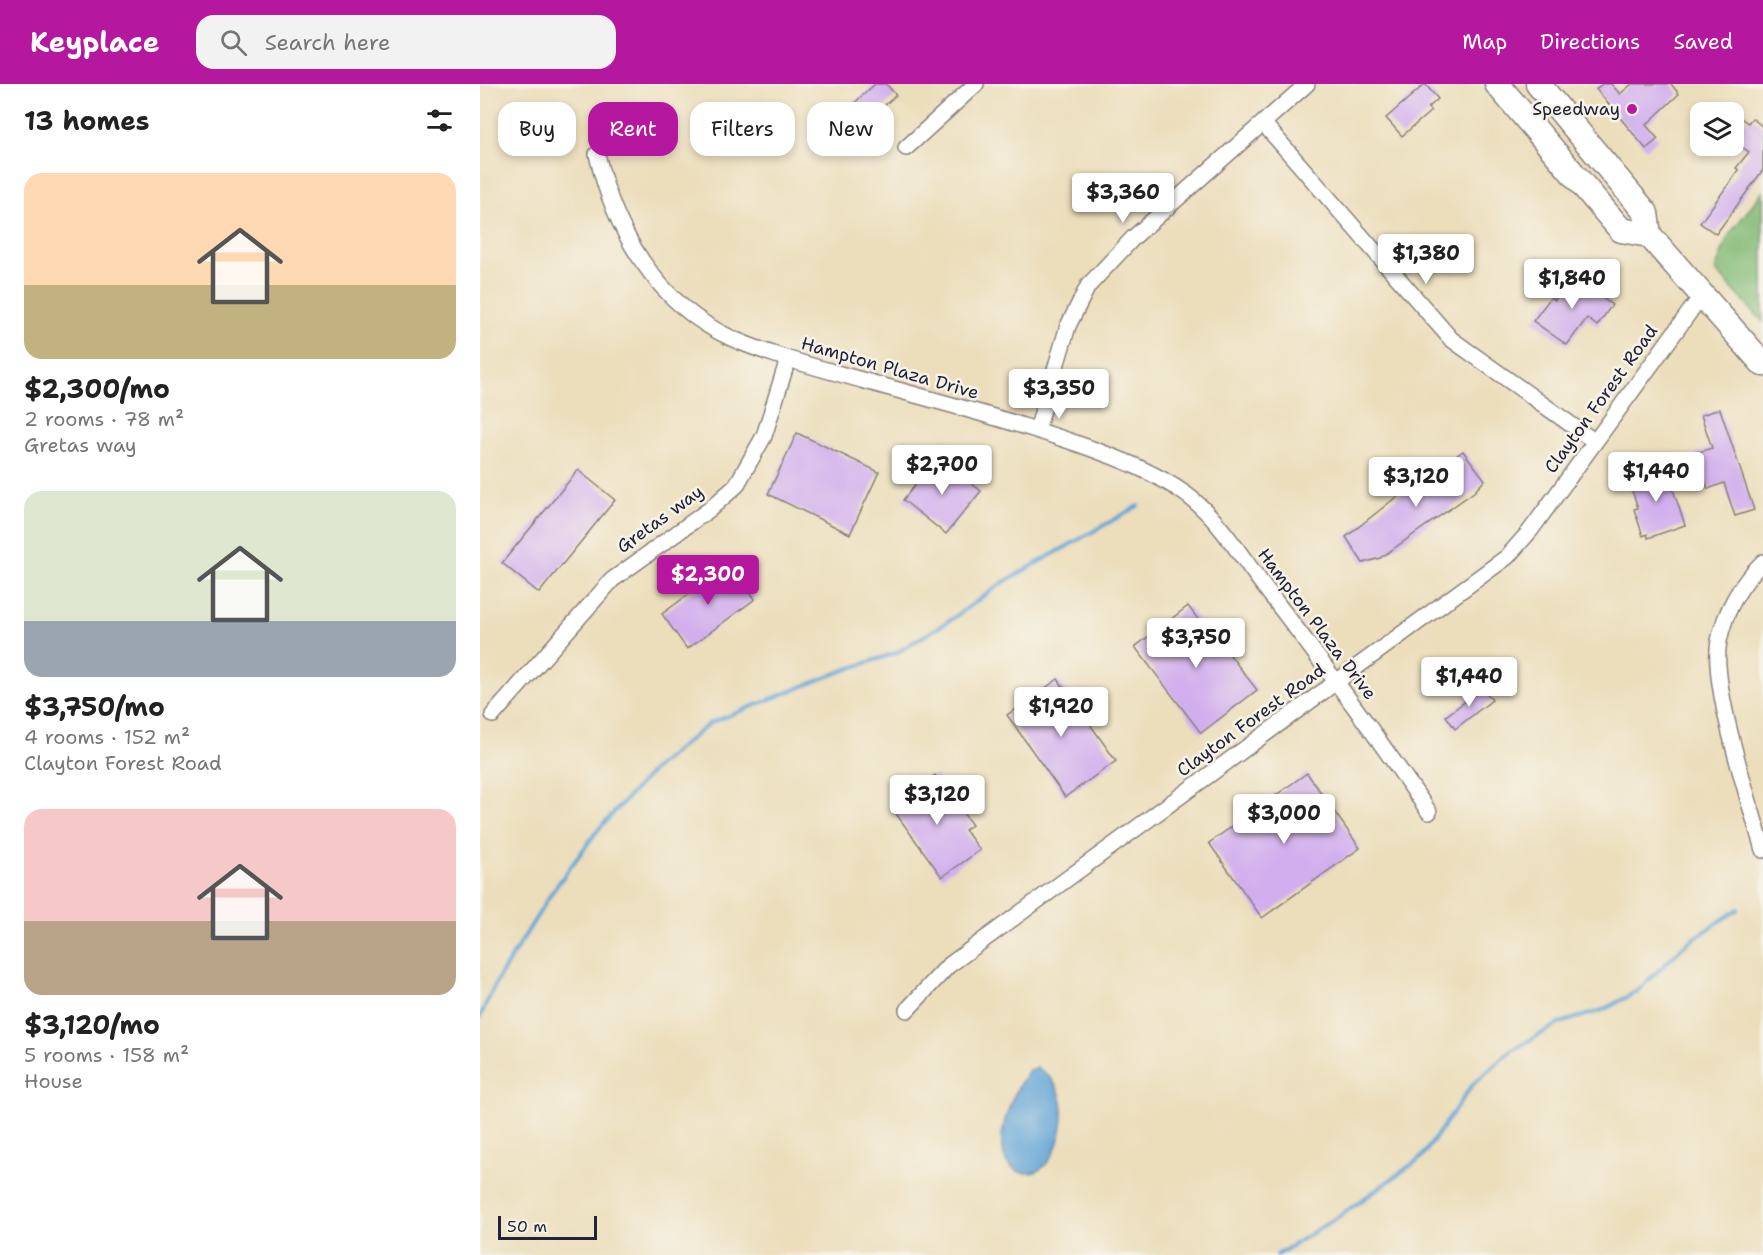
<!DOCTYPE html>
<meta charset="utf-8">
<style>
body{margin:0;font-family:"Shantell Sans",sans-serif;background:#f2f2f2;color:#222;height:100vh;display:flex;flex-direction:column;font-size:22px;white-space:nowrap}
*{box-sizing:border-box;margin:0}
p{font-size:20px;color:#767676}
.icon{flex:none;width:33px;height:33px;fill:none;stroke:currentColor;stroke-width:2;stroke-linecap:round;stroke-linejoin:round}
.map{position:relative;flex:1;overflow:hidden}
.sheet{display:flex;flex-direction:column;background:#fff;width:480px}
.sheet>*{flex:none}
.hud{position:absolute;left:18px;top:18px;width:570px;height:54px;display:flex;gap:12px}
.controls{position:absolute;left:1210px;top:18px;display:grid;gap:12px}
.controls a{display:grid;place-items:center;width:54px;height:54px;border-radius:12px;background:#fff;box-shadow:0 3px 9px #0003;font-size:30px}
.scale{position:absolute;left:18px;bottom:15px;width:99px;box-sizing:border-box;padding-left:6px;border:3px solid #22223b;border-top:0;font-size:16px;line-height:21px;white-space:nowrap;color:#22223b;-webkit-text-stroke:4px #f7f3e8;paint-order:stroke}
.price{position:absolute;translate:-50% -51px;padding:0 14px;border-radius:6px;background:#fff;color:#222;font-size:20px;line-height:39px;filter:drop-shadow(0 2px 3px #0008)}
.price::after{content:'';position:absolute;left:50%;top:36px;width:18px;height:14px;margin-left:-9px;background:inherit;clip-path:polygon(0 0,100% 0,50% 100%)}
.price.on{background:#b5179e;color:#fff}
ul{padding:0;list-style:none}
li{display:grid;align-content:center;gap:12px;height:318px;padding:0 24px}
li span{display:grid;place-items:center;height:186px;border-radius:18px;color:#555}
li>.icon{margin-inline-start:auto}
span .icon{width:108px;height:108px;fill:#fffc;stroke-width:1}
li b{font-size:26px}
h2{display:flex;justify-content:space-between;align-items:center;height:72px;padding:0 24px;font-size:26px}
.pill{padding:0 21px;border-radius:18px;background:#fff;box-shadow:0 3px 9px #0003;font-size:21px;line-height:54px}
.pill.on{background:#b5179e;color:#fff}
header{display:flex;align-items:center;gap:36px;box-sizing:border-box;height:84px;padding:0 30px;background:#b5179e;color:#fff}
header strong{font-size:28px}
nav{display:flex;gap:33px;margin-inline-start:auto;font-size:21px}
.search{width:420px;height:54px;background:#f2f2f2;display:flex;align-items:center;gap:15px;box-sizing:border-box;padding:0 21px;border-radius:18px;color:#767676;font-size:22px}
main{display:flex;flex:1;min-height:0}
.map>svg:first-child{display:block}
.forest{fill:#84bc78;stroke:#536f5a;stroke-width:1.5}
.water{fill:#64a5d7;stroke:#436489;stroke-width:1.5}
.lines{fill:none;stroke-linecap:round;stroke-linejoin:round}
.stream{stroke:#64a5d7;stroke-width:4}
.building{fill:#d1aeee}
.street-casing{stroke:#87807b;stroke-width:18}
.primary-casing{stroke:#87807b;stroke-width:27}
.street{stroke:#fff;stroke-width:15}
.primary{stroke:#fff;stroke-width:24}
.poi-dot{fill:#b5179e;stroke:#f7f3e8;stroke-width:2}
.labels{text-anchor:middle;stroke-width:5;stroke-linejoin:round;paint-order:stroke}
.poi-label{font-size:18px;fill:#22223b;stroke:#f7f3e8;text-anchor:end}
.street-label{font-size:18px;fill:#22223b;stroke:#f7f3e8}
</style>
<header>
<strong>Keyplace</strong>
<div class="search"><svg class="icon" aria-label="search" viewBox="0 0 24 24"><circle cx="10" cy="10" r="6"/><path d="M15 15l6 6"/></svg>Search here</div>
<nav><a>Map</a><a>Directions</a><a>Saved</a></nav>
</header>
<main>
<section class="sheet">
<h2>13 homes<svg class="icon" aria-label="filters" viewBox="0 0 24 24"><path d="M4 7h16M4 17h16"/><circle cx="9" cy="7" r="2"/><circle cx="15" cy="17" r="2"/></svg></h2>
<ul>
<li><span style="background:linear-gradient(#ffd9b3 60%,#c2b280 0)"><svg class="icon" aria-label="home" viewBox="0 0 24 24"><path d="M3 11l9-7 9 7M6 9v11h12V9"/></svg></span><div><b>$2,300/mo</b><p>2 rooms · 78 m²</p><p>Gretas way</p></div></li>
<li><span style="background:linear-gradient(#dfe7d0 70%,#9aa5b1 0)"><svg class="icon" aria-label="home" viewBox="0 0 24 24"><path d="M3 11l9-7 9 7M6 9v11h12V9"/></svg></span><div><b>$3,750/mo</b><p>4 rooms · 152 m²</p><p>Clayton Forest Road</p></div></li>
<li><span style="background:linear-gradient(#f6c9c9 60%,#b9a48a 0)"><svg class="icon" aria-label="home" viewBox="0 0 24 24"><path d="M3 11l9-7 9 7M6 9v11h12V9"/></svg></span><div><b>$3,120/mo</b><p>5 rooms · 158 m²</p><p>House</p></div></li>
</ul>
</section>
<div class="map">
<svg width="1283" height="1171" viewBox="0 0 1283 1171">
<rect width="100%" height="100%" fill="#f7f3e8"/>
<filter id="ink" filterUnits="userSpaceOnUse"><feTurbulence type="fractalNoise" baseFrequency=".0167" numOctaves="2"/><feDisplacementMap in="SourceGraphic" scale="12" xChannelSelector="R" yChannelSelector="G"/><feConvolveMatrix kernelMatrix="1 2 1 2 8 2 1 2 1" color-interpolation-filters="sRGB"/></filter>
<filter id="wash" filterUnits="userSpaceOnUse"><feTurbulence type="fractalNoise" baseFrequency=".008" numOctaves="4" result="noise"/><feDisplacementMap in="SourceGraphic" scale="24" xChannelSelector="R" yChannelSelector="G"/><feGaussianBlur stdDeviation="1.35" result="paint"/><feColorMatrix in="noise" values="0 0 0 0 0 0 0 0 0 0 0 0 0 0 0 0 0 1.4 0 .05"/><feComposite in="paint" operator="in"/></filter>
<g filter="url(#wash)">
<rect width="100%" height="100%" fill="#ecdebb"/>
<path class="forest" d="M1283 107V238L1235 186 1249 151Z"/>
<path class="water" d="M557 984C572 991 582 1008 583 1025 585 1046 571 1098 540 1088 535 1086 529 1082 526 1077 513 1052 534 1006 549 986Z"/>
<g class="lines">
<g class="stream">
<path d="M0 933 18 895 72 808 117 747 173 686 230 639 362 587 416 569 472 535 522 499 658 422"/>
<path d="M797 1171 861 1131 941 1074 993 1000 1031 967 1080 939 1123 926 1156 908 1206 860 1258 825"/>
</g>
</g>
<g id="blocks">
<g class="building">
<path d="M395 0H406L416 11 384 40 369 24Z"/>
<path d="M945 0 958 15 948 24 951 27 922 52 906 34Z"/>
<path d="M1122 0H1131L1140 10 1152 0H1191L1199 10 1166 41 1178 55 1166 65 1116 5Z"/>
<path d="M1258 32 1268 39 1272 34 1283 43V86L1236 150 1220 139 1259 86 1256 84 1269 68 1254 57V38Z"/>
<path d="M1094 191 1101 196 1105 192 1114 199 1110 205 1132 221 1117 242 1107 234 1087 261 1053 237 1071 213 1075 216Z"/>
<path d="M1240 325 1274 426 1255 432 1244 399 1228 405 1216 369 1232 364 1221 331Z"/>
<path d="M317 349 399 388 370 450 288 410Z"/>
<path d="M983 367 1005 396 994 408 900 474 883 479 866 453 910 418Z"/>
<path d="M458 373 501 407 466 450 423 416Z"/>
<path d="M1185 382 1205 441 1168 454 1167 450 1163 452 1154 425 1158 424 1148 395Z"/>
<path d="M98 386 135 416 59 509 22 479Z"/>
<path d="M250 480 275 515 207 565 182 530Z"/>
<path d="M708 522 720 538 723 536 777 606 721 649 655 563Z"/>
<path d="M578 595 636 677 585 713 527 631Z"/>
<path d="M1003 604 1012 616 975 645 966 632Z"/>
<path d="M827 689 880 764 782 834 729 759Z"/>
<path d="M455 691 492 741 485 746 500 766 462 793 411 723Z"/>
</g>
</g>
</g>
<g filter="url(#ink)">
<use href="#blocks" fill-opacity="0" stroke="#87807b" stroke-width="1.5"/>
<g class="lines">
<g class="street-casing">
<g id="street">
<path d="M784 40 971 255 1114 357"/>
<path d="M426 64 496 0"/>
<path d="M117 70C134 146 177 220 251 254 294 273 340 284 385 297 457 317 530 336 601 361 638 374 675 388 707 411 738 434 760 471 783 501 841 576 896 651 949 728"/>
<path d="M557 346 588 242 608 202 654 153 827 0"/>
<path d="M1283 478C1261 499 1245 527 1239 557 1230 601 1270 718 1283 766"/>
<path d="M13 631 132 496 230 425 256 402 284 352 308 275"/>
<path d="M427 926 468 882 1027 473 1050 447 1222 211"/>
</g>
</g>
<g class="primary-casing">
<g id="primary">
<path d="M1017 0 1141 146 1169 151"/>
<path d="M1058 0 1166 129 1169 151 1283 280"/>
</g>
</g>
<use href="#street" class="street"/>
<use href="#primary" class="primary"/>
</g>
</g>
<circle class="poi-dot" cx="1152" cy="25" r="6"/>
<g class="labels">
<g class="poi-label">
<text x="1140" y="31">Speedway</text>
</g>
<g class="street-label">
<text transform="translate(410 284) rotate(16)" y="6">Hampton Plaza Drive</text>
<text transform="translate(1121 315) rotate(-54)" y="6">Clayton Forest Road</text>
<text transform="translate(180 435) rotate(-36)" y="6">Gretas way</text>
<text transform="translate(837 540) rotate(53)" y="6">Hampton Plaza Drive</text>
<text transform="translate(771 636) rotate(-36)" y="6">Clayton Forest Road</text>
</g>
</g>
</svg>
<div class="controls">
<a><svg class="icon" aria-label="layers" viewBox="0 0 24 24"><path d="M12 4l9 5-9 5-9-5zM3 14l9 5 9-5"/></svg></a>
</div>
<div class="scale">50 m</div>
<b class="price" style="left:643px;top:140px">$3,360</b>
<b class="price" style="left:946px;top:201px">$1,380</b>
<b class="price" style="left:1092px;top:226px">$1,840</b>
<b class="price" style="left:579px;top:336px">$3,350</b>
<b class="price" style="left:462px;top:412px">$2,700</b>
<b class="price" style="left:1176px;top:419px">$1,440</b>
<b class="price" style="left:936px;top:424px">$3,120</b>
<b class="price on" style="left:228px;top:522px">$2,300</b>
<b class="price" style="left:716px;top:585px">$3,750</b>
<b class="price" style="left:989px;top:624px">$1,440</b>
<b class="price" style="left:581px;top:654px">$1,920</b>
<b class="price" style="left:457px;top:742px">$3,120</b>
<b class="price" style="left:804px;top:761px">$3,000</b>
<div class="hud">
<a class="pill">Buy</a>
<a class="pill on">Rent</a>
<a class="pill">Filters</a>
<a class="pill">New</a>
</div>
</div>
</main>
